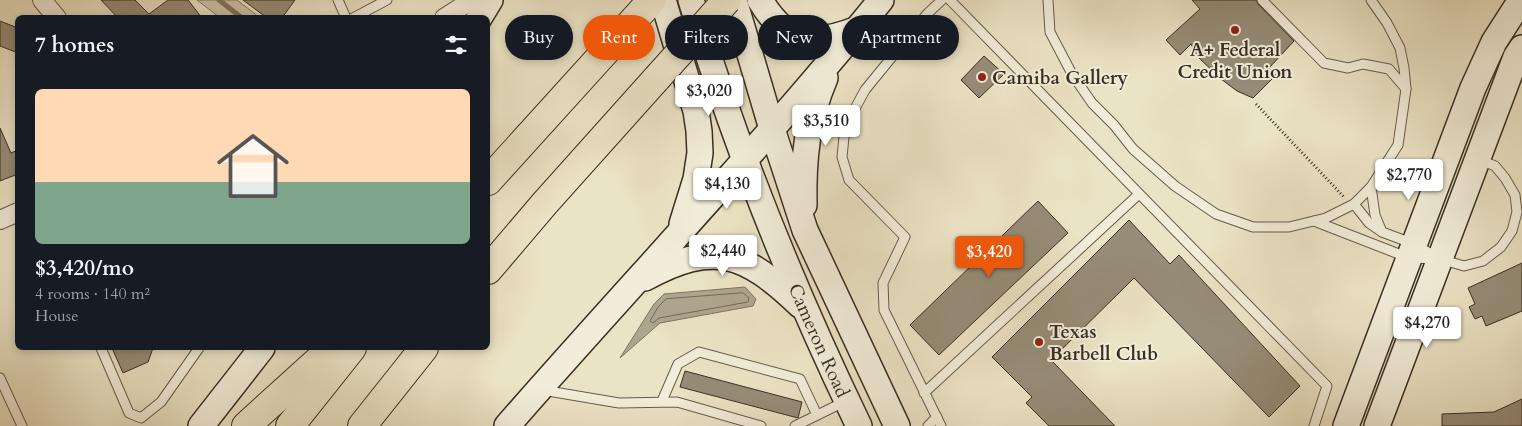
<!DOCTYPE html>
<meta charset="utf-8">
<style>
body{margin:0;font-family:Cardo,serif;background:#20242c;color:#f1f3f6;height:100vh;display:flex;flex-direction:column;font-size:19px;white-space:nowrap}
*{box-sizing:border-box;margin:0}
p{font-size:16px;color:#9ea1a6}
.icon{flex:none;width:28px;height:28px;fill:none;stroke:currentColor;stroke-width:2;stroke-linecap:round;stroke-linejoin:round}
.map{position:relative;flex:1;overflow:hidden}
.panel{position:absolute;left:15px;top:15px;width:475px;height:335px;display:flex;flex-direction:column;background:#171b24;border-radius:8px;box-shadow:0 2px 8px #0003}
.panel>*{flex:none}
.guide{position:absolute;left:505px;top:15px;width:475px;height:45px;display:flex;gap:10px}
.price{position:absolute;translate:-50% -42px;padding:0 11px;border-radius:5px;background:#fff;color:#222;font-size:16px;line-height:32px;filter:drop-shadow(0 1px 2px #0008)}
.price::after{content:'';position:absolute;left:50%;top:30px;width:15px;height:11px;margin-left:-8px;background:inherit;clip-path:polygon(0 0,100% 0,50% 100%)}
.price.active{background:#ea580c;color:#fff}
ul{padding:0;list-style:none}
li{display:grid;align-content:center;gap:10px;height:265px;padding:0 20px}
li span{display:grid;place-items:center;height:155px;border-radius:8px;color:#555}
li>.icon{margin-inline-start:auto}
span .icon{width:90px;height:90px;fill:#fffc;stroke-width:1}
li b{font-size:21px}
h2{display:flex;justify-content:space-between;align-items:center;height:60px;padding:0 20px;font-size:21px}
.pill{padding:0 18px;border-radius:22px;background:#171b24;box-shadow:0 2px 8px #0003;font-size:18px;line-height:45px}
.pill.active{background:#ea580c;color:#fff}
.map>svg:first-child{display:block}
.green{fill:#cdc4a9;stroke:#837966}
.water{fill:#aea58e;stroke:#7f7563}
.lines{fill:none;stroke-linecap:round;stroke-linejoin:round}
.shore{stroke:#746a58;stroke-width:1}
.stream{stroke:#7f7563;stroke-width:5}
.building{fill:#968c77;stroke:#392e23}
.lane-casing{stroke:#665b4c;stroke-width:11}
.street-casing{stroke:#665b4c;stroke-width:20}
.secondary-casing{stroke:#392e23;stroke-width:28}
.highway-casing{stroke:#392e23;stroke-width:30}
.path{stroke:#392e23;stroke-width:3;stroke-dasharray:1 2.5;stroke-linecap:butt}
.lane{stroke:#f2edd9;stroke-width:9}
.street{stroke:#f2edd9;stroke-width:18}
.secondary{stroke:#f2edd9;stroke-width:25}
.highway{stroke:#ebe3c5;stroke-width:28}
.highway-bridge-casing{stroke:#392e23;stroke-width:30;stroke-linecap:butt}
.highway-bridge{stroke:#ebe3c5;stroke-width:28}
.poi-dot{fill:#8f2418;stroke:#f2edd9;stroke-width:2}
.labels{text-anchor:middle;stroke-width:4;stroke-linejoin:round;paint-order:stroke}
.poi-label{font-size:19px;font-weight:bold;fill:#392e23;stroke:#f2edd9;text-anchor:start}
.street-label{font-size:19px;fill:#392e23;stroke:#f2edd9}
</style>
<div class="map">
<svg width="1522" height="426" viewBox="0 0 1522 426">
<rect width="100%" height="100%" fill="#ebe3c5"/>
<filter id="stains"><feTurbulence type="fractalNoise" baseFrequency=".004" numOctaves="4"/><feColorMatrix values="0 0 0 0 .2 0 0 0 0 .09 0 0 0 0 .02 0 0 0 .5 -.17"/></filter>
<radialGradient id="worn" r=".72"><stop offset=".6" stop-color="#630" stop-opacity="0"/><stop offset="1" stop-color="#630" stop-opacity=".3"/></radialGradient>
<path class="green" d="M197 0H237L259 17H219Z"/>
<path class="water" d="M745 287 756 299 753 306 660 323 620 358 654 304 664 294Z"/>
<g class="lines">
<path class="shore" d="M743 293 749 298 748 302 659 318 653 323 650 321 658 307 666 299Z"/>
<path class="stream" d="M219 0 242 18"/>
</g>
<g class="building">
<path d="M101 0H135L149 14 168 0H188L202 18H118Z"/>
<path d="M243 0H295L282 18H267Z"/>
<path d="M1192 0H1256L1258 4 1294 41 1269 68 1276 75 1253 98 1237 91 1221 79 1198 57 1191 44 1180 55 1166 40 1200 9Z"/>
<path d="M0 21 18 28V53L0 46Z"/>
<path d="M984 56 1004 74 979 98 961 80Z"/>
<path d="M0 128 11 153 18 150V174L0 181Z"/>
<path d="M1038 201 1068 233 939 355 910 325Z"/>
<path d="M1129 220 1170 264 1179 255 1300 386 1269 417 1134 278 1051 360 1115 426H1049L1026 403 1032 397 992 357Z"/>
<path d="M1522 263V311L1486 326 1482 316 1475 319 1469 307 1475 304 1468 288Z"/>
<path d="M112 348H153L148 362 123 373Z"/>
<path d="M685 371 802 402 798 418 680 387Z"/>
<path d="M1522 399V426H1442V414L1494 412Z"/>
</g>
<g class="lines">
<g class="lane-casing">
<g id="lane">
<path d="M338 0 346 18"/>
<path d="M950 0 1327 386 1314 426"/>
<path d="M1048 0 1050 32 1072 74 1092 103 1114 125 1133 149 1175 186 1216 214 1253 227H1289L1326 218 1354 204 1371 187 1398 145 1406 89 1404 68 1400 48 1387 23 1371 0"/>
<path d="M1262 0 1324 63 1348 68 1363 64 1389 69 1406 89"/>
<path d="M353 18 387 0"/>
<path d="M1371 187 1375 215 1382 232 1414 244 1440 259 1464 266 1483 261 1501 247 1512 231 1517 212 1515 195 1505 178 1495 166 1478 159"/>
<path d="M1354 204 1369 223 1382 232"/>
<path d="M1314 221 1409 258 1437 259"/>
<path d="M101 348 129 413 141 418 161 402 199 348"/>
<path d="M0 378 22 426"/>
<path d="M542 390 619 403 677 402 761 426"/>
<path d="M924 393 1139 194"/>
<path d="M662 401 678 364 699 352 800 379 817 415"/>
<path d="M795 426 846 401"/>
<path d="M928 426 937 417"/>
<path d="M941 426 884 310 883 283 905 237 849 180 842 157 845 127 865 90 927 14 942 0"/>
</g>
</g>
<g class="street-casing">
<g id="street">
<path d="M42 0 57 18"/>
<path d="M444 18 472 0"/>
<path d="M0 220 18 212"/>
</g>
</g>
<g class="secondary-casing">
<g id="secondary">
<path d="M663 0 696 111 699 131 700 153 696 179 682 224"/>
<path id="s1" d="M691 0C735 146 793 289 859 426"/>
<path d="M734 0 772 129 805 230 897 426"/>
<path d="M760 0C786 44 812 47 858 29"/>
<path d="M479 18 490 0"/>
<path d="M804 205C803 159 807 120 825 78"/>
<path d="M645 278C715 240 745 253 800 305"/>
<path d="M201 426 262 348"/>
<path d="M507 426C631 284 762 147 881 0"/>
<path d="M1346 426 1473 88 1494 42 1521 0"/>
<path d="M1377 426 1516 57 1522 48"/>
</g>
</g>
<g class="highway-casing">
<g id="highway">
<path d="M488 181 652 0"/>
<path d="M488 270 545 203 657 78"/>
<path d="M246 426 332 348"/>
<path d="M290 426 352 348"/>
<path d="M362 426 424 348"/>
</g>
</g>
<path class="path" d="M1256 104 1344 197"/>
<use href="#lane" class="lane"/>
<use href="#street" class="street"/>
<use href="#secondary" class="secondary"/>
<use href="#highway" class="highway"/>
<g class="highway-bridge-casing">
<path id="highway-bridge" d="M657 78 727 0"/>
</g>
<use href="#highway-bridge" class="highway-bridge"/>
</g>
<g class="poi-dot">
<circle cx="1235" cy="30" r="5"/>
<circle cx="982" cy="77" r="5"/>
<circle cx="1039" cy="342" r="5"/>
</g>
<g class="labels">
<g class="poi-label">
<text x="1235" y="56" text-anchor="middle">A+ Federal<tspan x="1235" dy="22">Credit Union</tspan></text>
<text x="992" y="84">Camiba Gallery</text>
<text x="1049" y="338">Texas<tspan x="1049" dy="22">Barbell Club</tspan></text>
</g>
<g class="street-label">
<text dy="7" stroke="none"><textPath href="#s1" startOffset="364">Cameron Road</textPath></text>
</g>
</g>
<rect width="100%" height="100%" filter="url(#stains)"/>
<rect width="100%" height="100%" fill="url(#worn)"/>
</svg>
<b class="price" style="left:709px;top:117px">$3,020</b>
<b class="price" style="left:826px;top:147px">$3,510</b>
<b class="price" style="left:1409px;top:201px">$2,770</b>
<b class="price" style="left:727px;top:210px">$4,130</b>
<b class="price" style="left:723px;top:277px">$2,440</b>
<b class="price active" style="left:989px;top:278px">$3,420</b>
<b class="price" style="left:1427px;top:349px">$4,270</b>
<div class="guide">
<a class="pill">Buy</a>
<a class="pill active">Rent</a>
<a class="pill">Filters</a>
<a class="pill">New</a>
<a class="pill">Apartment</a>
</div>
<section class="panel">
<h2>7 homes<svg class="icon" aria-label="filters" viewBox="0 0 24 24"><path d="M4 7h16M4 17h16"/><circle cx="9" cy="7" r="2"/><circle cx="15" cy="17" r="2"/></svg></h2>
<ul>
<li><span style="background:linear-gradient(#ffd9b3 60%,#7fa58c 0)"><svg class="icon" aria-label="home" viewBox="0 0 24 24"><path d="M3 11l9-7 9 7M6 9v11h12V9"/></svg></span><div><b>$3,420/mo</b><p>4 rooms · 140 m²</p><p>House</p></div></li>
</ul>
</section>
</div>
